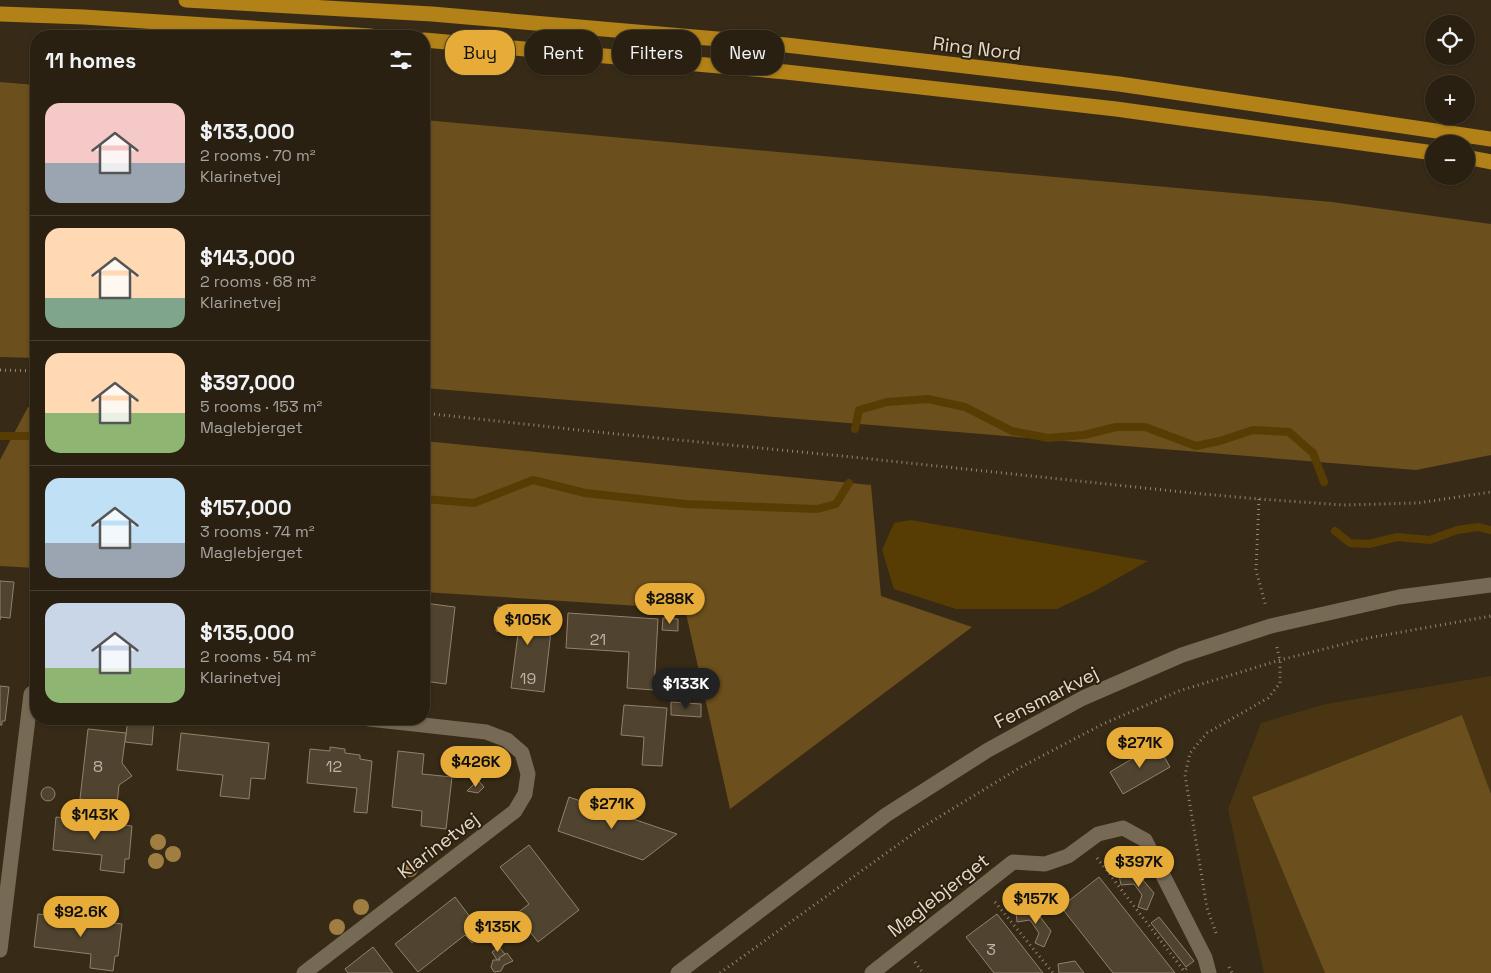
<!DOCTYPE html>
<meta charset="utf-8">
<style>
body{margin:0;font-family:"Space Grotesk",sans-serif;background:#352d1f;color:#f1f3f6;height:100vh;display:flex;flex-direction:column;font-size:19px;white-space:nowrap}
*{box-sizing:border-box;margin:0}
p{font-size:16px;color:#a5a39f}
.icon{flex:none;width:28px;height:28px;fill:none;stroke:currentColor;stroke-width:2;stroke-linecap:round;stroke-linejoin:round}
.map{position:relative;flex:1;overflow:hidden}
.side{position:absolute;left:30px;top:30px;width:400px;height:695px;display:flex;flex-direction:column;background:#292011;border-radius:20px;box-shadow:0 1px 4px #0004,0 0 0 1px #453e31}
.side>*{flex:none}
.banner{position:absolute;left:445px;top:30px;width:475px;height:45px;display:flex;gap:10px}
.fabs{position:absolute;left:1425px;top:15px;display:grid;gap:10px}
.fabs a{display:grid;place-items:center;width:50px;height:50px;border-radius:50%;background:#292011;box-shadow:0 1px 4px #0004,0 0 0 1px #453e31;font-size:25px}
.price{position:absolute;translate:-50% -42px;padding:0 11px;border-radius:18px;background:#e7ac37;color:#111;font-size:16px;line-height:32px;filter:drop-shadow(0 1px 2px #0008)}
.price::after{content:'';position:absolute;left:50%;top:30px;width:15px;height:11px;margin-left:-8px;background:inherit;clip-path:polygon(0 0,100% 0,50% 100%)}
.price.current{background:#222;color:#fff}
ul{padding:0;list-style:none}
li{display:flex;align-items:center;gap:15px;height:125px;padding:0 15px}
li+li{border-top:1px solid #453e31}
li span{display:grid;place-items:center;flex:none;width:140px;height:100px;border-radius:15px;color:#555}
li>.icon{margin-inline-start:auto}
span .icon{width:60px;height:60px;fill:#fffc;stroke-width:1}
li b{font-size:21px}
h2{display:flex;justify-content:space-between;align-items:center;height:60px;padding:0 15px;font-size:21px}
.tag{padding:0 18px;border-radius:20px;background:#292011;box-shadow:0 1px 4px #0004,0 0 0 1px #453e31;font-size:18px;line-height:45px}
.tag.current{background:#e7ac37;color:#111}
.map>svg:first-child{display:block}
.green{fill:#493512}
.forest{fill:#6b4f1c}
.water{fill:#573d03}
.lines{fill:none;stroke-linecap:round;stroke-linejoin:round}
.stream{stroke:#573d03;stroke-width:8}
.building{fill:#50432f;stroke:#90826c}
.path{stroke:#928878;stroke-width:3;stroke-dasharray:1 4;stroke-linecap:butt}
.minor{stroke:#776a54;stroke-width:15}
.highway{stroke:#b28117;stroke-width:15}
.tree{fill:#a07e41}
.labels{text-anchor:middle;stroke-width:4;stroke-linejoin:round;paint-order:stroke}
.number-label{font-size:16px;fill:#bdb4a6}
.street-label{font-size:19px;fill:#e1d9cd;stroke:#2d210d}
</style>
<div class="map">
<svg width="1491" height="973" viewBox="0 0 1491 973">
<rect width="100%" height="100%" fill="#372b17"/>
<path class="green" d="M1491 676V794L1462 715 1252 797 1325 973H1264L1228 809 1261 723 1326 704Z"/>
<g class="forest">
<path d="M0 82 36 85V358L0 357Z"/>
<path d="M424 120 1332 202 1491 224V455L1416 470 424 388Z"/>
<path d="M28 407 36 408V568L0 566V460Z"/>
<path d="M424 441 871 485 881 596 972 627 730 809 685 609 424 592Z"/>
<path d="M1462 715 1491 794V973H1325L1252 797Z"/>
</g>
<path class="water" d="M910 520 1148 561 1095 591 1057 609H956L894 589 882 550 894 523Z"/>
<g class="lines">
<g class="stream">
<path d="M855 429 859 410 887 402 928 399 965 407 1012 431 1048 438 1084 435 1116 427H1145L1196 446 1220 441 1253 430 1289 432 1313 453 1324 482"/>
<path d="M0 436H36"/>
<path d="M424 499 474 503 533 480 585 493 686 504 817 509 836 504 849 483"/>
<path d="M1335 531 1350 543 1369 544 1397 537 1430 540 1457 530 1478 527 1491 530"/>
</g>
</g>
<g class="building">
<path d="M0 581 14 582 10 618 0 617V620Z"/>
<path d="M424 603 455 607 446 684 424 681Z"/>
<path d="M498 607 553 614 544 692 511 688 518 634 496 631Z"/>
<path d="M568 613 658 619 654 690 627 688 629 652 566 648Z"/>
<path d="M663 618 678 619V631L662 630Z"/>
<path d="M0 686 9 687 5 721H2V725H0Z"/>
<path d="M671 702 701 704V717L671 715Z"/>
<path d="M624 705 667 708 662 766 642 765 644 737 621 735Z"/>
<path d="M128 719H154L152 745 125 742Z"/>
<path d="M88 729 126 733 122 763 132 776 119 785 117 804 80 799Z"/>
<path d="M181 733 269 743 265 779 251 778 249 799 220 796 223 775 177 770Z"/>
<path d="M1157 744 1170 767 1123 794 1110 772Z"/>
<path d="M330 747 345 749V753L360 755V759L372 761 367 813 354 812 357 788 307 783 310 749 330 751Z"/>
<path d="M398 751 424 754 422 774 452 777 446 829 421 826 422 811 392 807Z"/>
<path d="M457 758 466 759 469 766 464 772 456 771 453 765Z"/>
<path d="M478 780 484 787 478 793 467 791Z"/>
<circle cx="48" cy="794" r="7"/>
<path d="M569 797 677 834 643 860 558 831Z"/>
<path d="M56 817 132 826 129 859H125L124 873 100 870 102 855 53 850Z"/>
<path d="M529 845 579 910 538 942 516 914 529 904 500 867Z"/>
<path d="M1137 873 1154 893 1147 910 1138 907 1142 895 1134 884 1121 885 1119 875Z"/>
<path d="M1099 877 1175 973H1113L1061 907Z"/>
<path d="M455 897 477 926 473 929 480 937 472 943 465 935 418 972 395 944Z"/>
<path d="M1034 909 1051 931 1044 947 1035 943 1039 933 1030 920 1017 922 1016 912Z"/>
<path d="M38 914 122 924 118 956H115L113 971 90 968 91 954 34 947Z"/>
<path d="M997 914 1043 973H994L966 937Z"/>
<path d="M1159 917 1194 961 1186 967 1151 923Z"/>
<path d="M373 947 393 973H348L345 969Z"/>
<path d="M499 947 505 954 497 960 492 952Z"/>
<path d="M507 953 513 961 504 965 501 971 494 972 491 967 493 960H500L499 958Z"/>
<path d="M1075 961 1084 973H1059L1058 964Z"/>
</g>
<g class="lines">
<g class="path">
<path d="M0 370 36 371"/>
<path d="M424 413 597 432 852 457 1192 493 1259 499 1343 505 1418 503 1491 492"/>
<path d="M1259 499 1256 570 1266 607"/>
<path d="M1097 858 1184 971 1187 968"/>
<path d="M995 902 1053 973"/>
<path d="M1216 933 1207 908 1185 775 1190 753 1207 733 1268 698 1280 683V660L1276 644"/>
<path d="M915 962 923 973"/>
<path d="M1229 967 1232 973"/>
<path d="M720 973 921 828 1021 767 1103 724 1179 691 1280 660 1368 638 1491 616"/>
</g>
<g class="minor">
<path d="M0 950 31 694 36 690"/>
<path d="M304 973 515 811 525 794 528 774 522 753 507 740 486 732 369 719"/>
<path d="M678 973 886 815 988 750 1083 698 1182 655 1271 626 1399 597 1491 585"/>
<path d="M872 973 1013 862 1045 864 1068 856 1098 834 1123 828 1145 840 1205 958 1209 973"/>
</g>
<g class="highway">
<path d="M186 0 432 14 786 45 1119 84 1491 139"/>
<path d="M0 14 84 17 371 36"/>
<path d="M424 40 786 72 1116 109 1434 153"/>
<path d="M1466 157 1491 162"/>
</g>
</g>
<g class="tree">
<circle cx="158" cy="842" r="8"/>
<circle cx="173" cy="854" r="8"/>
<circle cx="156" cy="861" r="8"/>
<circle cx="410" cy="869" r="8"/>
<circle cx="361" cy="907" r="8"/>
<circle cx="337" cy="927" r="8"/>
</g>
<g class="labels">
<g class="number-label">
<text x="598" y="645">21</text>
<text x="528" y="684">19</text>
<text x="98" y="772">8</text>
<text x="334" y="772">12</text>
<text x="991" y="955">3</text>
</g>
<g class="street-label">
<text transform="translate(977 48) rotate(7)" y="7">Ring Nord</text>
<text transform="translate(1046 697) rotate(-27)" y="7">Fensmarkvej</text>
<text transform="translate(438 845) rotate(-37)" y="7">Klarinetvej</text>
<text transform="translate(938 895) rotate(-38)" y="7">Maglebjerget</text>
</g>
</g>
</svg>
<div class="fabs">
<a><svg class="icon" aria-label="locate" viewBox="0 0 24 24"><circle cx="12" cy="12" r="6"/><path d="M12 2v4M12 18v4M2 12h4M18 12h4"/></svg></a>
<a>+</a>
<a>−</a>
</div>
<b class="price" style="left:670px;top:625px">$288K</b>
<b class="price" style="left:528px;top:646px">$105K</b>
<b class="price current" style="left:686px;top:710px">$133K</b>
<b class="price" style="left:1140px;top:769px">$271K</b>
<b class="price" style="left:476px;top:788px">$426K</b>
<b class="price" style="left:612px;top:830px">$271K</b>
<b class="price" style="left:95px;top:841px">$143K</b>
<b class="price" style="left:1139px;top:888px">$397K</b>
<b class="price" style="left:1036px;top:925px">$157K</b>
<b class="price" style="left:81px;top:938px">$92.6K</b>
<b class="price" style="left:498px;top:953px">$135K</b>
<div class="banner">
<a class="tag current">Buy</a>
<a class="tag">Rent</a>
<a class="tag">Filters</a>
<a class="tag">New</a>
</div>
<section class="side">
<h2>11 homes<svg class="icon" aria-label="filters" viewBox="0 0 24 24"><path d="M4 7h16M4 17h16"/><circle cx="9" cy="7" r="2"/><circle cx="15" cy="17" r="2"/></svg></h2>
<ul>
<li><span style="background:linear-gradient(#f6c9c9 60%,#9aa5b1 0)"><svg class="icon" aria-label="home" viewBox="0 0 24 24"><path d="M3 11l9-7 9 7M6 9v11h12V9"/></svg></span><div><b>$133,000</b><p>2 rooms · 70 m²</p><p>Klarinetvej</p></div></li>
<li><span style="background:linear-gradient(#ffd9b3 70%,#7fa58c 0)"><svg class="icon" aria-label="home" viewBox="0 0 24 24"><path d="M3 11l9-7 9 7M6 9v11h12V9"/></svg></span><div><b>$143,000</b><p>2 rooms · 68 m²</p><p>Klarinetvej</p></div></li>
<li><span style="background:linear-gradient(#ffd9b3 60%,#8fb573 0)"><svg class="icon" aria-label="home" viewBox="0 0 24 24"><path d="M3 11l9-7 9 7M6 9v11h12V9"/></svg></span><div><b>$397,000</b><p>5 rooms · 153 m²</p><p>Maglebjerget</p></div></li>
<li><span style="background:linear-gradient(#bfe0f5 65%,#9aa5b1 0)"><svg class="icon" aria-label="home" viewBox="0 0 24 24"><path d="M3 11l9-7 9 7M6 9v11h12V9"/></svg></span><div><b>$157,000</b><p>3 rooms · 74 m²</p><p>Maglebjerget</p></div></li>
<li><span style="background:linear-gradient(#c9d6e8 65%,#8fb573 0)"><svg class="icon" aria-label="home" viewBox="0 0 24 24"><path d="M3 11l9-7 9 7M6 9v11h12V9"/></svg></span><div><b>$135,000</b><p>2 rooms · 54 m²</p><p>Klarinetvej</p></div></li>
</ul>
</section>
</div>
